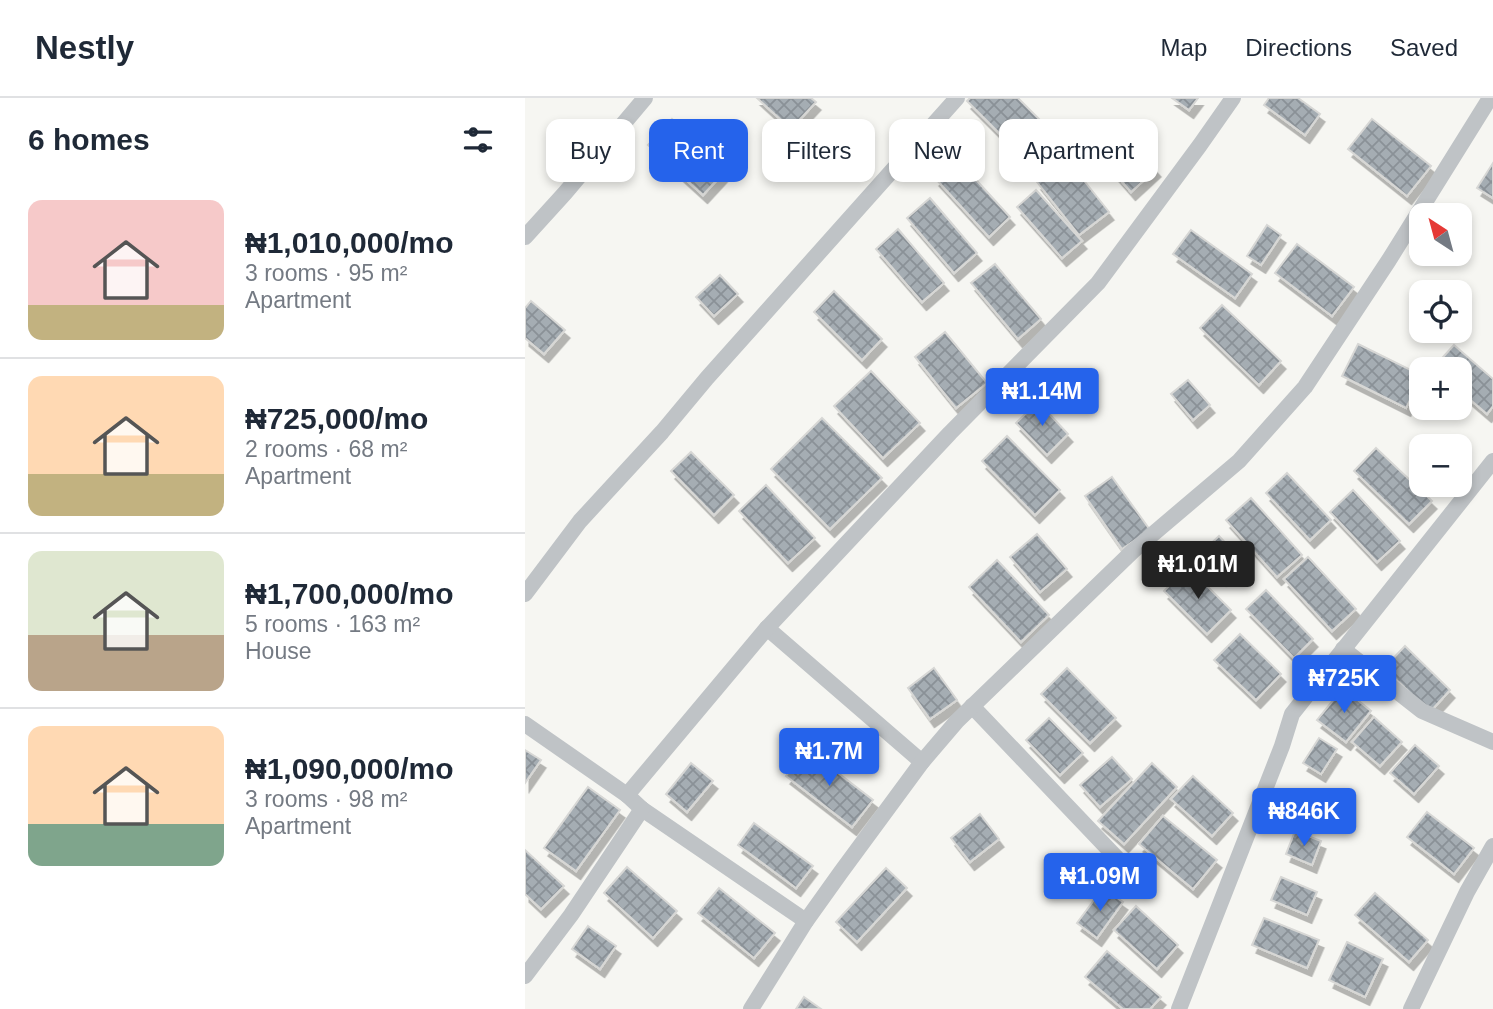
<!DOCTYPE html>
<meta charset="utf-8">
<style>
body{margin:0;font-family:Helvetica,sans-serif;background:#f6f6f7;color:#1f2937;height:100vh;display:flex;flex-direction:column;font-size:26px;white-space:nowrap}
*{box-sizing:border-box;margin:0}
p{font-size:23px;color:#747a83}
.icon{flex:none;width:38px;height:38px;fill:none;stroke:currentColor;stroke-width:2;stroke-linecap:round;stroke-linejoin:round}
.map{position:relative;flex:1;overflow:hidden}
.panel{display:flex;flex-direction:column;background:#fff;width:525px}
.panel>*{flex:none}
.top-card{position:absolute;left:21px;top:21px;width:665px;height:63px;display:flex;gap:14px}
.needle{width:46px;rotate:324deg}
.controls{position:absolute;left:884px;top:105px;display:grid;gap:14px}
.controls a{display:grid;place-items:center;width:63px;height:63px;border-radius:14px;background:#fff;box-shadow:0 4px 10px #0003;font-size:35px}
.price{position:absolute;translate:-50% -60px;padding:0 16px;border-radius:7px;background:#2563eb;color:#fff;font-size:23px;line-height:46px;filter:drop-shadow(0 2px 4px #0008)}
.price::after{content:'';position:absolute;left:50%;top:42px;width:21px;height:16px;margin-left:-10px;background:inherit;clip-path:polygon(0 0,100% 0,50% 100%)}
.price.active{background:#222;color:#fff}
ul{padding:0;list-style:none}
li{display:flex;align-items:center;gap:21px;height:175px;padding:0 28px}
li+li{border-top:2px solid #e0e1e3}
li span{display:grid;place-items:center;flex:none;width:196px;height:140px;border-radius:14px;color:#555}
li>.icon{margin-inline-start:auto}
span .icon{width:84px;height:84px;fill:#fffc;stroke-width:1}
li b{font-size:30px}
h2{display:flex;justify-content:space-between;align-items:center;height:84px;padding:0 28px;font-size:30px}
.chip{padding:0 24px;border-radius:14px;background:#fff;box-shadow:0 4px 10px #0003;font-size:24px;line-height:63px}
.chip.active{background:#2563eb;color:#fff}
header{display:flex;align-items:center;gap:42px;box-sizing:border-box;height:98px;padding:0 35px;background:#fff;border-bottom:2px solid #e0e1e3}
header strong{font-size:33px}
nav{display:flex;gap:38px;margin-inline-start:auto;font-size:24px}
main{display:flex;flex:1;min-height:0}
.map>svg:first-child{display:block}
.building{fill:url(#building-cross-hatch);stroke:#d7d7d5;stroke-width:2;filter:url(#shadow)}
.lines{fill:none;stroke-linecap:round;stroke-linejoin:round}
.minor{stroke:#bfc3c6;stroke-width:16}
</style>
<header>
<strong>Nestly</strong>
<nav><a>Map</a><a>Directions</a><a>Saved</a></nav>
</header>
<main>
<section class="panel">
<h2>6 homes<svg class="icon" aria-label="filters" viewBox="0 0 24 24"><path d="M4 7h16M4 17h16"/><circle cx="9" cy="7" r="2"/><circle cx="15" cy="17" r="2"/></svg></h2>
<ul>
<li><span style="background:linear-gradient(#f6c9c9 75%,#c2b280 0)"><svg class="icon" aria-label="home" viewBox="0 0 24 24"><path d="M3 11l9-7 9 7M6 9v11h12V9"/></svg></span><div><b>₦1,010,000/mo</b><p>3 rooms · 95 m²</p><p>Apartment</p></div></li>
<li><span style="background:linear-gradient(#ffd9b3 70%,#c2b280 0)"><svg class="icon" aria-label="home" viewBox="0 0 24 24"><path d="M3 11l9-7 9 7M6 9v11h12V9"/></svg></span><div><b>₦725,000/mo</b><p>2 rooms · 68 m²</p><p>Apartment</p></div></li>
<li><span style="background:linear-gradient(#dfe7d0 60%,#b9a48a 0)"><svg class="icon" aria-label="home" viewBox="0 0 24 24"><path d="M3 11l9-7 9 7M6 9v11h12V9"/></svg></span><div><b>₦1,700,000/mo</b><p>5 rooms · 163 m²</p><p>House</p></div></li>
<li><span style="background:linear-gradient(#ffd9b3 70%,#7fa58c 0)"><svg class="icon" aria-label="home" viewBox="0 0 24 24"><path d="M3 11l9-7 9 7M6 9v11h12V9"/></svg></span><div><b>₦1,090,000/mo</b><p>3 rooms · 98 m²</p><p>Apartment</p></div></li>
</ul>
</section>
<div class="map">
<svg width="968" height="911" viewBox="0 0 968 911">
<defs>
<pattern id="building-cross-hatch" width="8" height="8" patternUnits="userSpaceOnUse" patternTransform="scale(1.75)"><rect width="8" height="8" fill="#a5adb3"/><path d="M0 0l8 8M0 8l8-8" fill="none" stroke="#8a9197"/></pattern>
<filter id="shadow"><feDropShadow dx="4.5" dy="8" stdDeviation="0" flood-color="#0004"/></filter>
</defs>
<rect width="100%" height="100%" fill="#f6f6f2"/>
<g class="building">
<path d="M232 0H286L291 4 266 31Z"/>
<path d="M445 0H493L524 31 497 58 442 3Z"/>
<path d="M647 0H673L664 12Z"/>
<path d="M744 0H773L795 16 780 37 739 7Z"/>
<path d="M147 21 202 71 178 97 123 47Z"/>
<path d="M847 21 906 68 882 98 823 51Z"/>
<path d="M590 26 631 71 606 94 566 48Z"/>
<path d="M541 60 584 114 554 137 512 84Z"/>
<path d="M432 61 485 119 464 139 410 80Z"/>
<path d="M968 65V100L952 90Z"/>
<path d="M511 92 557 143 537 160 492 109Z"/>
<path d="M405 100 452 155 429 175 382 120Z"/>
<path d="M742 127 756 137 736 167 722 158Z"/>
<path d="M373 131 419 185 397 204 351 151Z"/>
<path d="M666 132 727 176 710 200 648 156Z"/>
<path d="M772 146 829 189 807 218 750 175Z"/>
<path d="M470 166 516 221 493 241 446 185Z"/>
<path d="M195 177 213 196 189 218 171 199Z"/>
<path d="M309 193 357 241 337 262 289 214Z"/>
<path d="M6 203 40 232 19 256 0 240V210Z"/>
<path d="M697 207 756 263 734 287 675 230Z"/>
<path d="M420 234 462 285 431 310 390 259Z"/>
<path d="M833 246 896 277V281L881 310 817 278Z"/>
<path d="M929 247 968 281V308L962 316 934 292V271H911L909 269Z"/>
<path d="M346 273 395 325 358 360 309 308Z"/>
<path d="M663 282 685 307 668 322 646 296Z"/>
<path d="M513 304 543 336 522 357 491 325Z"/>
<path d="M297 320 357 380 305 431 246 371Z"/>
<path d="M482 338 535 392 510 417 457 363Z"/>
<path d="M851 350 907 403 884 426 829 373Z"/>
<path d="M166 354 209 397 189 417 146 373Z"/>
<path d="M762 375 806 422 785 442 741 395Z"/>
<path d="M587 379 625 432 597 451 560 398Z"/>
<path d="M241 387 290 440 263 465 214 413Z"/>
<path d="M828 392 875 443 852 464 805 414Z"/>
<path d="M726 400 777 457 752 479 701 422Z"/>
<path d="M512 436 542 471 515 494 485 459Z"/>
<path d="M694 438 716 462 697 480 675 456Z"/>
<path d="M783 459 831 511 807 533 759 481Z"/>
<path d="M472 462 524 517 496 544 444 489Z"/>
<path d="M663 469 706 512 682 536 639 493Z"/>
<path d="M741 492 788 541 769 560 721 511Z"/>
<path d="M715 536 756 576 731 602 689 562Z"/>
<path d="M880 548 925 592 905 614 859 570Z"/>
<path d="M409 570 432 602 405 621 383 590Z"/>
<path d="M542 570 591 620 565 645 516 596Z"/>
<path d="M818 590 846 613 821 644 792 622Z"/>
<path d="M849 619 877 644 855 668 827 644Z"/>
<path d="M524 620 558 655 535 677 501 642Z"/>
<path d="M794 640 812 651 796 676 778 665Z"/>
<path d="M890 647 914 668 889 696 865 675Z"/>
<path d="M282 651 348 702 327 729 261 678Z"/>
<path d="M0 652 16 662 0 685Z"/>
<path d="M587 659 607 681 575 709 555 687Z"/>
<path d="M166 665 188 683 162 714 141 696Z"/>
<path d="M627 665 652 689 599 746 573 723Z"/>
<path d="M668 678 708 715 687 738 646 701Z"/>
<path d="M63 689 95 712 51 773 19 750Z"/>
<path d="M902 714 949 750 929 776 882 739Z"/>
<path d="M455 716 474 741 445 764 426 740Z"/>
<path d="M638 718 692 762 668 791 614 746Z"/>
<path d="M229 725 288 768 271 790 213 747Z"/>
<path d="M770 733 796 743 787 767 761 756Z"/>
<path d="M0 752 39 788 16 811 0 796Z"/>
<path d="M102 769 152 813 128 840 79 795Z"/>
<path d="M361 770 382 790 332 844 311 824Z"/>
<path d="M756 779 792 794 782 817 746 802Z"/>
<path d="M194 790 250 835 229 860 173 815Z"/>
<path d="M578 790 598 804 572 840 552 825Z"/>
<path d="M850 795 903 842 884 864 830 817Z"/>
<path d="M611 808 653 847 632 871 589 832Z"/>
<path d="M739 820 794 842 782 870 727 847Z"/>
<path d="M63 828 91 848 75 871 47 851Z"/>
<path d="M822 844 858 861 840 899 804 882Z"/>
<path d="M582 853 636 899 625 911H598L560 879Z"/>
<path d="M279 899 296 911H271Z"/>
</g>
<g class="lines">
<g class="minor">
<path d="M0 139 40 95 120 0"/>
<path d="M0 496 55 423 137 334 182 280 432 0"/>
<path d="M242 530 397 664"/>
<path d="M818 551 897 613 968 644"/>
<path d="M447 608 608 777"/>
<path d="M0 626 102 697 117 711 281 823"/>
<path d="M102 697 242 530 425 335 573 185 675 47 708 0"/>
<path d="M0 878 46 817 117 711"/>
<path d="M226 911 281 823 316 774 397 664 432 623 608 453 714 363 780 289 864 162 965 0"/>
<path d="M654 911 757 648 767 616 968 363"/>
<path d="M886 911 942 794 968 748"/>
</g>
</g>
</svg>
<div class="controls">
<a><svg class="needle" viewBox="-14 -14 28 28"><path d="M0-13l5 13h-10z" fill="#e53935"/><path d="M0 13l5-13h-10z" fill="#747a83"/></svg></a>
<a><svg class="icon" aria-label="locate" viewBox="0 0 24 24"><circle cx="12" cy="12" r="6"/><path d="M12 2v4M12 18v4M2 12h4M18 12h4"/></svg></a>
<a>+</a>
<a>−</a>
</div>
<b class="price" style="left:517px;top:330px">₦1.14M</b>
<b class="price active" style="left:673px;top:503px">₦1.01M</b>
<b class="price" style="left:819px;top:617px">₦725K</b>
<b class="price" style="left:304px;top:690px">₦1.7M</b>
<b class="price" style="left:779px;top:750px">₦846K</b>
<b class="price" style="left:575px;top:815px">₦1.09M</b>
<div class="top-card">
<a class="chip">Buy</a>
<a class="chip active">Rent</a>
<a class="chip">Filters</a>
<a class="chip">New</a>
<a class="chip">Apartment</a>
</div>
</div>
</main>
